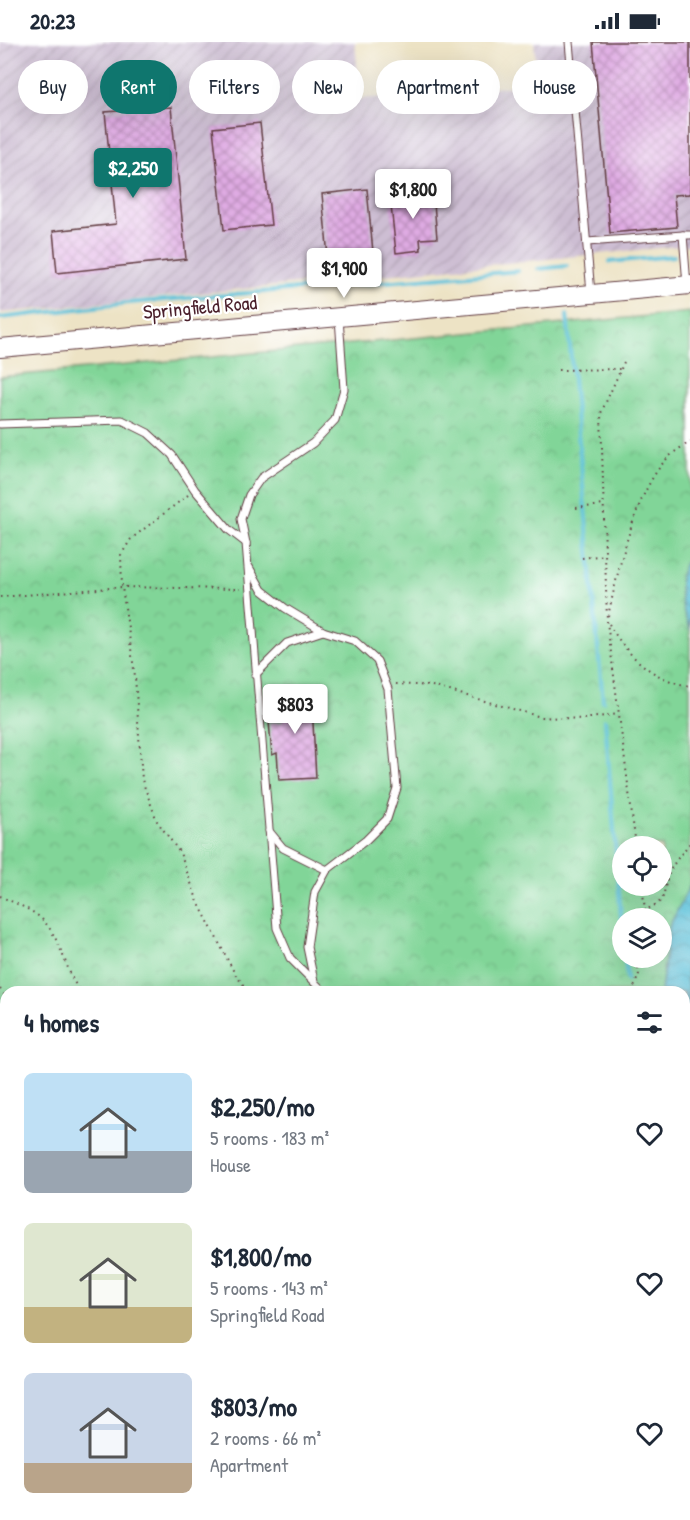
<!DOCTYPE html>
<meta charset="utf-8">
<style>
body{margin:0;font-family:"Patrick Hand",sans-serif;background:#f2f2f3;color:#1f2937;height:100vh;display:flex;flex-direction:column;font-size:22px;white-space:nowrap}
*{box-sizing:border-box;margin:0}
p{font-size:20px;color:#747a83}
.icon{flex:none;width:33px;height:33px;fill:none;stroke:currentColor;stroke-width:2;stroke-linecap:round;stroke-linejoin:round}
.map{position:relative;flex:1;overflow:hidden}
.panel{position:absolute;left:0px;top:944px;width:690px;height:536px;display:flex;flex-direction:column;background:#fff;border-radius:18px 18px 0 0;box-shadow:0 6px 24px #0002}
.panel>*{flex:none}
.guide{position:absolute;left:18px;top:18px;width:654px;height:54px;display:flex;gap:12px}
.fabs{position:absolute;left:612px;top:794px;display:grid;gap:12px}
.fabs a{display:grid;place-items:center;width:60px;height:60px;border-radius:50%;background:#fff;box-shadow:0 6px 24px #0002;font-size:30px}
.price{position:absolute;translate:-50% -51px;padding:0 14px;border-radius:6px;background:#fff;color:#222;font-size:20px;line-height:39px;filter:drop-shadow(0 2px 3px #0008)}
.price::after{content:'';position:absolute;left:50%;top:36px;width:18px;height:14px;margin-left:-9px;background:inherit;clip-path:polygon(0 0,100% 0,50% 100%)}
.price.active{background:#0f766e;color:#fff}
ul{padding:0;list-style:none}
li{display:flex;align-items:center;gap:18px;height:150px;padding:0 24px}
li span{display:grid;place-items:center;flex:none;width:168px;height:120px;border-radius:9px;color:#555}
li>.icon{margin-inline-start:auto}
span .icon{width:72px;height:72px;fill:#fffc;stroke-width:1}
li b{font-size:26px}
h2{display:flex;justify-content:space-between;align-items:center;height:72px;padding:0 24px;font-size:26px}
.chip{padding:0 21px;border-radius:27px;background:#fff;box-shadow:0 6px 24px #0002;font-size:21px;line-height:54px}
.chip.active{background:#0f766e;color:#fff}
.status{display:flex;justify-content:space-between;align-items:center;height:42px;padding:0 30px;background:#fff;direction:ltr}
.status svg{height:16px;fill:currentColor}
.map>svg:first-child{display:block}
.industrial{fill:url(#industrial-furrows)}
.park{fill:url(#park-crowns);stroke:#667a62;stroke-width:1.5;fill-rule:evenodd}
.water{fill:url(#water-waves);stroke:#527082;stroke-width:1.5}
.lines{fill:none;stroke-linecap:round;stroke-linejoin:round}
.stream{stroke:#5bc1d9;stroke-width:4}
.building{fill:url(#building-cross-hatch)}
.service-casing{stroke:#623c42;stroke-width:9}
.tertiary-casing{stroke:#623c42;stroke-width:20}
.path{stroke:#623c42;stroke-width:2;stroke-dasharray:1.5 4.5;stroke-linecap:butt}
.service{stroke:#fff;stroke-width:7}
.tertiary{stroke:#fff;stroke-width:18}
.labels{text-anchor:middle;stroke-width:4.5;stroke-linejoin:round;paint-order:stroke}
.street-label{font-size:20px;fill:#4a1f2b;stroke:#fff}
</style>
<div class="status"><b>20:23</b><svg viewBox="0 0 49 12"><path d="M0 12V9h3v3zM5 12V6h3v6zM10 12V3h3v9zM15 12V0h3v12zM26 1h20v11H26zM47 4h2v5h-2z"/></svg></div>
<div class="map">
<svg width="690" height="1478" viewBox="0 0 690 1478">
<defs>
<pattern id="industrial-furrows" width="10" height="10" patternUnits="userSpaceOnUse" patternTransform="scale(1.5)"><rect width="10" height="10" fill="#cdbed3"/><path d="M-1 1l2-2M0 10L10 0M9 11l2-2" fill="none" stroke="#b2a3b5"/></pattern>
<pattern id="park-crowns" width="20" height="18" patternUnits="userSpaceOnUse" patternTransform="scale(1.5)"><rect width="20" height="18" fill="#81d598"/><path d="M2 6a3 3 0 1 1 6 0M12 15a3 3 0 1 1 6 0" fill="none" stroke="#71b683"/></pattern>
<pattern id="water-waves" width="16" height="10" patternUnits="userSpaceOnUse" patternTransform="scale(1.5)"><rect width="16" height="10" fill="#5bc1d9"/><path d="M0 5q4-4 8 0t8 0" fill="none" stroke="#51a5ba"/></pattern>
<pattern id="building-cross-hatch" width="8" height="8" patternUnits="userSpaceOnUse" patternTransform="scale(1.5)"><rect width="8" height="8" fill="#dfabe3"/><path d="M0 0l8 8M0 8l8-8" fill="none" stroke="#b78bb8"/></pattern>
</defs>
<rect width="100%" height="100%" fill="#fff"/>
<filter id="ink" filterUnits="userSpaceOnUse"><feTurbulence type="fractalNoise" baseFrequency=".0167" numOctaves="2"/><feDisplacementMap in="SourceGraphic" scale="12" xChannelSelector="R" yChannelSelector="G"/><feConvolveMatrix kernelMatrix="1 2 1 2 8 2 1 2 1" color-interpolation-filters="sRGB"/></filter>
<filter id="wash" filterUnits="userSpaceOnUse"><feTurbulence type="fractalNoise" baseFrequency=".008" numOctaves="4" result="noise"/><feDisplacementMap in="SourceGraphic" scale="24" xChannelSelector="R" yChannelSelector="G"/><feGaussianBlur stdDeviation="1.35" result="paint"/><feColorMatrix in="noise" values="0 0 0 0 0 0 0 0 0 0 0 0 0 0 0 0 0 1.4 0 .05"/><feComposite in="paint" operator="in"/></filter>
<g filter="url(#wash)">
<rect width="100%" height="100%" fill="#ede3c5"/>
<path class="industrial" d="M0 0H355L360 57 538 42 534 0H690V203L0 271Z"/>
<path class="park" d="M690 270V1478H0V335ZM622 804H662V843H622ZM622 876H662V915H622ZM6 950H684V1473H6Z"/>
<g class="water">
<path d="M690 515V588C682 569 672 531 690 515Z"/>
<path d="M690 843V905L686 916 690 996V1095L684 1117V950L661 949 669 885Z"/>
<path d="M0 1093 6 1105V1473H550L552 1478H0Z"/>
</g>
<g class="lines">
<g class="stream">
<path d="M609 220 674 214"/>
<path d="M538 227 567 224"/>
<path d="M567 273 603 659"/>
<path d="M0 276 128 261 518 229"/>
<path d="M605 678 622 887"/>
<path d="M625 915 627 938"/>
<path d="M684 1296 690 1308"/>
</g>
</g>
<g id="blocks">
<g class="building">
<path d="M593 0H690V152L674 153 677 185 610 191Z"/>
<path d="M171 65 186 217 57 231 53 189 116 182 105 70Z"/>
<path d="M260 81 271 183 224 188 213 86Z"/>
<path d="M367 147 373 210 328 215 322 152Z"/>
<path d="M433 150 437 196 420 197 421 208 396 211 390 154Z"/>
<path d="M311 644 316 736 279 738 277 711 272 713 269 680H282L281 646Z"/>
</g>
</g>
</g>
<g filter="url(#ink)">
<use href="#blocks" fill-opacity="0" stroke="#623c42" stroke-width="1.5"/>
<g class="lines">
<g class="service-casing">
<g id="service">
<path d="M569 0 591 251"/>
<path d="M587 200 683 193"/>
<path d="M687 243 683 193H690"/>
<path d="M0 382 122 378 148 391 172 413 195 448 229 488 246 501"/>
<path d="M249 525 262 548 285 566 323 589 355 599 377 619 388 647 397 746 387 777 366 798 327 828 315 850 307 905 314 939"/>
<path d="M255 633 287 601 323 589"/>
<path d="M269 789 283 806 327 828"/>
<path d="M324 950 290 916 277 886 246 501 241 477 249 453 261 436 313 401 335 378 344 347 339 276"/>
<path d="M684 1172 690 1175"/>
</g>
</g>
<g class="tertiary-casing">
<path id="tertiary" d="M0 306 690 243"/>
</g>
<g class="path">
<path d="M624 320 601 371 607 580 636 804"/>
<path d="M558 328 620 327"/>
<path d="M188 453 131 497 121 513 122 545 135 634 142 738 157 779 180 811 198 860 235 932 249 950"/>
<path d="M576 466 604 463"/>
<path d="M582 516 605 513"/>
<path d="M0 555 122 545 240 547"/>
<path d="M608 574C618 530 636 443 671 413 676 408 684 404 690 400"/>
<path d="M609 582C627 614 653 638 690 644"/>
<path d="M396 642 432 644 541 675 583 677 619 672"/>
<path d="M642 843 645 868"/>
<path d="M0 854C12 860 26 865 37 873 60 890 64 926 80 950"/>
<path d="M643 876 645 868C669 858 661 854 668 834 672 822 682 811 690 801"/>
<path d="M0 947 6 955"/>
<path d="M632 950 639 932 636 915"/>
<path d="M0 1036 6 1042"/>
</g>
<use href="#service" class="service"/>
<use href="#tertiary" class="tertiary"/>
</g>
</g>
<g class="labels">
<g class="street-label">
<text transform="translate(200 265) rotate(-5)" y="7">Springfield Road</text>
</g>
</g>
</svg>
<div class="fabs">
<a><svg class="icon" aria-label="locate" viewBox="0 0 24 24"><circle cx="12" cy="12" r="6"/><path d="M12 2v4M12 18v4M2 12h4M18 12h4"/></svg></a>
<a><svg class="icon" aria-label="layers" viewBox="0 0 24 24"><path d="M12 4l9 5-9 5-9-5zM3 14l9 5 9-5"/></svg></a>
</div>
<b class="price active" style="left:133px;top:157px">$2,250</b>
<b class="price" style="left:413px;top:178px">$1,800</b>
<b class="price" style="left:344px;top:257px">$1,900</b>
<b class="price" style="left:295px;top:693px">$803</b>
<div class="guide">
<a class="chip">Buy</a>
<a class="chip active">Rent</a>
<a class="chip">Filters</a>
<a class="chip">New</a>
<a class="chip">Apartment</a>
<a class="chip">House</a>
</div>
<section class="panel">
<h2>4 homes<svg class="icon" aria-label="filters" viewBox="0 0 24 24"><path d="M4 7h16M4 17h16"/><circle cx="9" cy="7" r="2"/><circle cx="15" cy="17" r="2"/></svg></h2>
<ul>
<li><span style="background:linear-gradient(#bfe0f5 65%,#9aa5b1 0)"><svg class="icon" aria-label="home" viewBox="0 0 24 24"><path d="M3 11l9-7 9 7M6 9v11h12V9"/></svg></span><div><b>$2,250/mo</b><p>5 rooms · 183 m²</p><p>House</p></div><svg class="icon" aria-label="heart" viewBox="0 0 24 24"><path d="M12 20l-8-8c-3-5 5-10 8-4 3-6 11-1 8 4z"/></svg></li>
<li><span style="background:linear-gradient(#dfe7d0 70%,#c2b280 0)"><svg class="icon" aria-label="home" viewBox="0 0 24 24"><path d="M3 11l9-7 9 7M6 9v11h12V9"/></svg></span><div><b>$1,800/mo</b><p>5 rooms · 143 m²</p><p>Springfield Road</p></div><svg class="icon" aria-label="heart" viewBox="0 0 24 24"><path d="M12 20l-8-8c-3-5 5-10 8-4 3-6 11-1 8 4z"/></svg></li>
<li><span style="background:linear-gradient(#c9d6e8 75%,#b9a48a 0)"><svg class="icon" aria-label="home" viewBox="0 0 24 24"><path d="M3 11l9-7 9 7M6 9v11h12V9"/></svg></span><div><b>$803/mo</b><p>2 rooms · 66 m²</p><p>Apartment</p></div><svg class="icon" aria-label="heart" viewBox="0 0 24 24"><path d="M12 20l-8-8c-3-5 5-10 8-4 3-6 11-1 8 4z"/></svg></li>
</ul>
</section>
</div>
